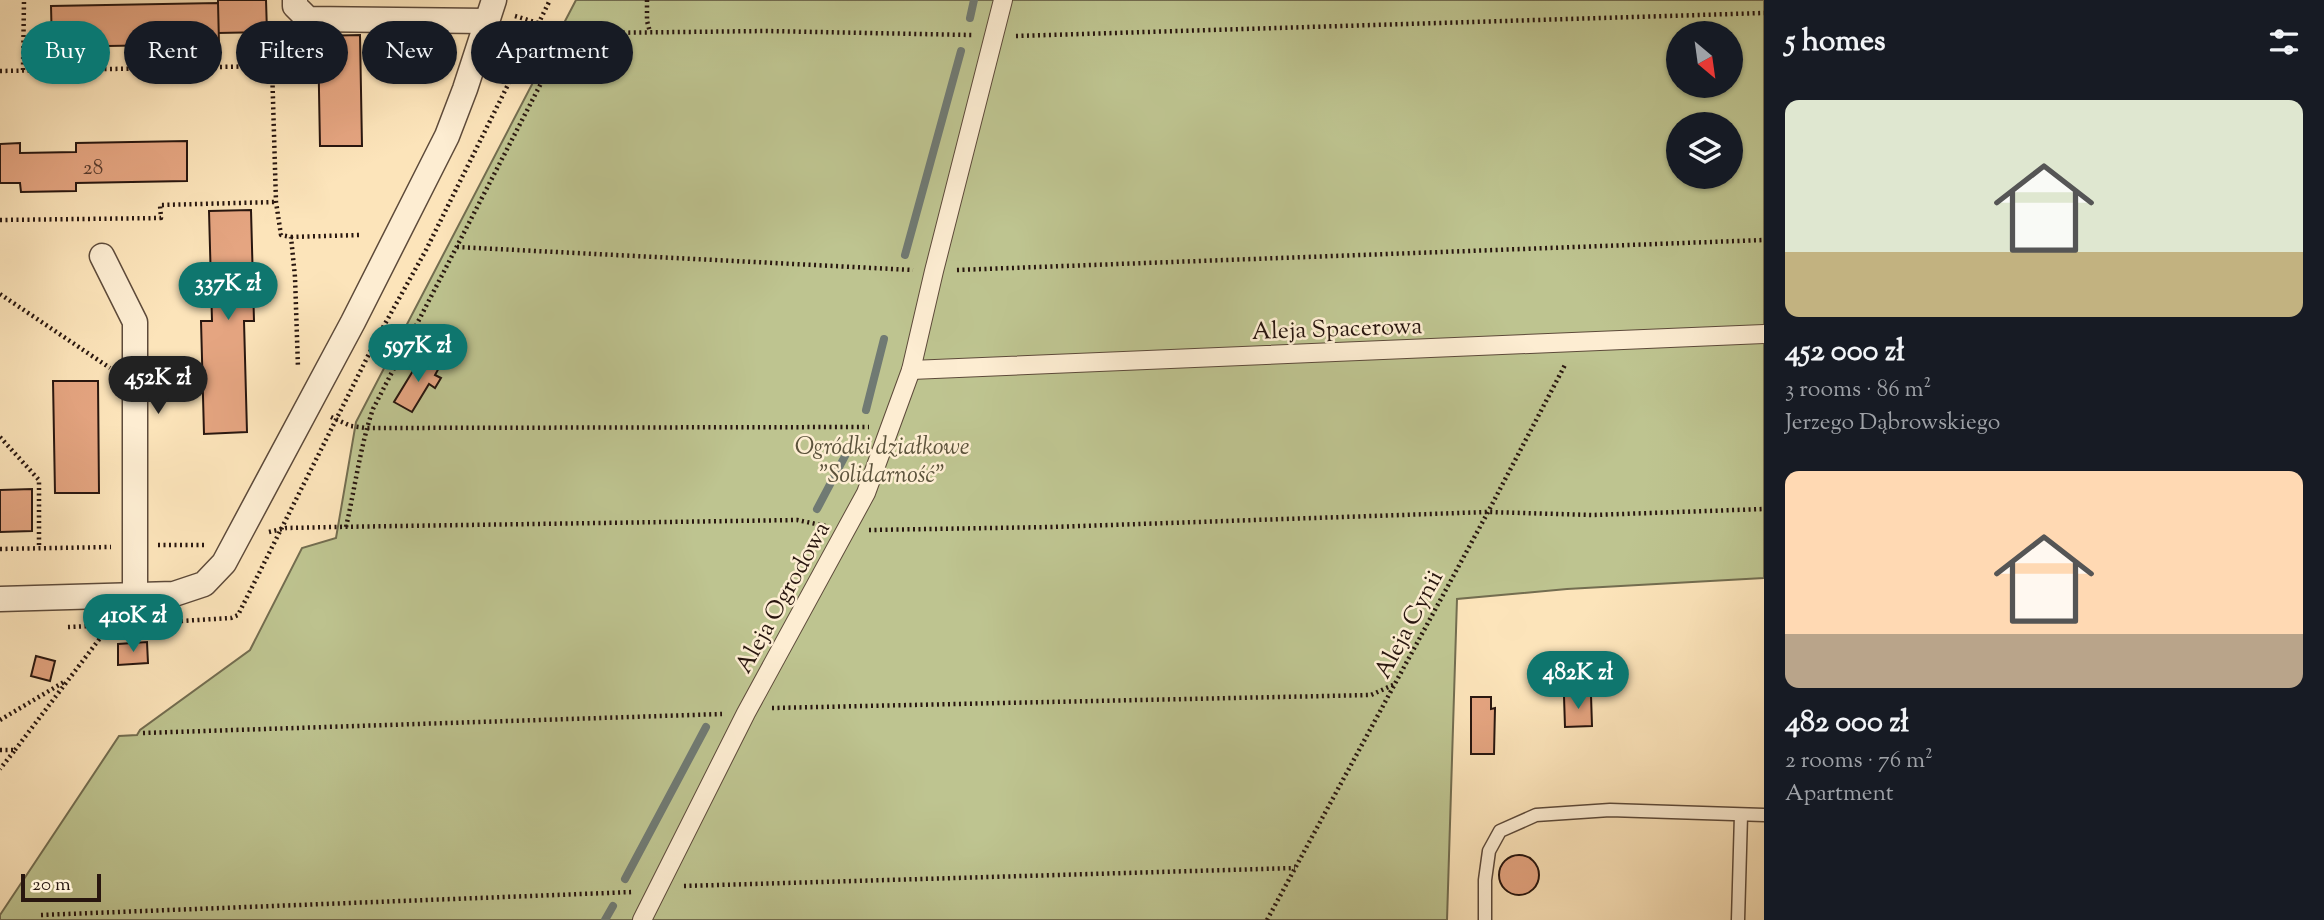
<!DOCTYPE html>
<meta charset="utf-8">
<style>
body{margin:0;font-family:"Sorts Mill Goudy",serif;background:#20242c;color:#f1f3f6;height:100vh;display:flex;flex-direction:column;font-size:26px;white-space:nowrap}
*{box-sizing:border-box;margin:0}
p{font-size:23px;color:#9ea1a6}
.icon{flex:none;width:38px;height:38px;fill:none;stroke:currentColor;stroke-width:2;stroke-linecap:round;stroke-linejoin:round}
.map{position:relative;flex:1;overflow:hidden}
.side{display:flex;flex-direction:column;background:#171b24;width:560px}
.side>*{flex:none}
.guide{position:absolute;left:21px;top:21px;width:665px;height:63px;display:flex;gap:14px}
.needle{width:46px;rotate:151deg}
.controls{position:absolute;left:1666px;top:21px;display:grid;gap:14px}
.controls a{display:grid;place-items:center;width:77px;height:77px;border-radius:50%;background:#171b24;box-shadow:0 2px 5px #0004;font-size:35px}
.scale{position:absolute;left:21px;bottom:18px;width:80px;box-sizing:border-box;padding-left:7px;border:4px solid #28160f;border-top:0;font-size:19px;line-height:24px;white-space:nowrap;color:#28160f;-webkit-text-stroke:5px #fdedd2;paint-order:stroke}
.price{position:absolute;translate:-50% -60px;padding:0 16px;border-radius:24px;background:#0f766e;color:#fff;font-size:23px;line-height:46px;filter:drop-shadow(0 2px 4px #0008)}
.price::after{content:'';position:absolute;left:50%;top:42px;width:21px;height:16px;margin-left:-10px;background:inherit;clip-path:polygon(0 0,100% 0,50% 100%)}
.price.active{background:#222;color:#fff}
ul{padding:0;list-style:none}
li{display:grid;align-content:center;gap:14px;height:371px;padding:0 21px}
li span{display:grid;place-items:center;height:217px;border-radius:14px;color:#555}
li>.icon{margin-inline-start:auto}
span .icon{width:126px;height:126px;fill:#fffc;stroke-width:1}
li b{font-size:30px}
h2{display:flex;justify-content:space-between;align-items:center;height:84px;padding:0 21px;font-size:30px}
.chip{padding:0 24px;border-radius:32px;background:#171b24;box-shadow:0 2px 5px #0004;font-size:24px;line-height:63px}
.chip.active{background:#0f766e;color:#fff}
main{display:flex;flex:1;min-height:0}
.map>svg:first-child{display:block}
.green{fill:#bec490;stroke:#736d50;stroke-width:2;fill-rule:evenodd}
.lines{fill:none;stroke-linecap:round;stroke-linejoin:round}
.stream{stroke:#707a73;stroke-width:8}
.building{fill:#e5a581;stroke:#28160f;stroke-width:2}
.service-casing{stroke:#5d4a3a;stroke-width:15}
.pedestrian-casing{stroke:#5d4a3a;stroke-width:20}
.minor-casing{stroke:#5d4a3a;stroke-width:27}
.path{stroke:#28160f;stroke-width:4.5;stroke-dasharray:2 3.5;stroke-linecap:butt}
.service{stroke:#fdedd2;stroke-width:12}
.pedestrian{stroke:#fdedd2;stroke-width:18}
.minor{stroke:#fdedd2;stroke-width:24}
.labels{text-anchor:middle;stroke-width:5;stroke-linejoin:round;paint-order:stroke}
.number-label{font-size:21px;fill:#573a2c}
.street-label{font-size:24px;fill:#28160f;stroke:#fdedd2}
.park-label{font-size:24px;font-style:italic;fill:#5c533c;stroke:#fdedd2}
</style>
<main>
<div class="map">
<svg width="1764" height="920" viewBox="0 0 1764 920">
<rect width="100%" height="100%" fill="#fce4ba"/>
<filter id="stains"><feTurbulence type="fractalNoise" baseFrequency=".00286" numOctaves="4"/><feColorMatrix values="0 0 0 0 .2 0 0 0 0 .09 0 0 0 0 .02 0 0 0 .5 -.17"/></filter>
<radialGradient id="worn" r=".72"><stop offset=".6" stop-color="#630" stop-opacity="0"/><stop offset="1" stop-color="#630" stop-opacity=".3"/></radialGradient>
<path class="green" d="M576 0H1764V578L1567 589 1457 599 1447 920H0V915L119 736 137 735 140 730 250 650 302 548 336 538 356 422ZM1678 33H1731V86H1678ZM1678 124H1731V177H1678Z"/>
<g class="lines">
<g class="stream">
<path d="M970 18 974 0"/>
<path d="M905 255 961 51"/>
<path d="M866 410 884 339"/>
<path d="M817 509 854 439"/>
<path d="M625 879 706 727"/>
<path d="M605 920 613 906"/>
</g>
</g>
<g class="building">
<path d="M218 0H266L267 32 218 33Z"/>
<path d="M218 3 219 44 52 47 51 6Z"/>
<path d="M360 35 362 146H320L318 36Z"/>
<path d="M187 141V181L76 183V191L21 192 20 183H0V144L20 143V153L76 152V143Z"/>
<path d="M251 210 254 321H244L247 432 204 434 201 321H212L209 211Z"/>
<path d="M422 356 440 366 435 375 441 378 435 388 429 384 412 412 394 402Z"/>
<path d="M53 381H98L99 493H55Z"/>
<path d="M32 489V531L0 532V490Z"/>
<path d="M147 642 148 663 118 665V644Z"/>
<path d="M36 656 55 661 50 681 31 676Z"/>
<path d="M1591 695 1592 726 1565 727 1564 696Z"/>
<path d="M1471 697H1491V709L1495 708 1494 754H1471Z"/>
<circle cx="1519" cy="875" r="20"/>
</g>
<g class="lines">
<g class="service-casing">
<g id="service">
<path d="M1485 920V880L1489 851 1500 831 1536 815 1610 810 1764 815"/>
<path d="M1738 920 1741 815"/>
</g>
</g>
<g class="pedestrian-casing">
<g id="pedestrian">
<path d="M911 370 1764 334"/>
<path d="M642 920 746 713 866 493 911 370 934 271 1003 0"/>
</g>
</g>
<g class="minor-casing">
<g id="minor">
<path d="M295 0V6L308 19 486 21"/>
<path d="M102 256 135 322V595"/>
<path d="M0 599 174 594 204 584 224 563 353 322 447 136 465 89 494 0"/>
</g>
</g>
<g class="path">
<path d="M647 0V21L650 32"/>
<path d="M515 16 561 30 597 33 766 31 972 35"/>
<path d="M1016 36 1764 13"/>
<path d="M272 66 274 49 285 30"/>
<path d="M23 70 24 0"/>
<path d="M0 71 272 66 276 202 281 235 291 237 295 277 298 368"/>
<path d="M0 220 161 218 160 205 276 202"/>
<path d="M291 237 359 235"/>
<path d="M457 247 913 270"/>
<path d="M957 270 1764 240"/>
<path d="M0 294 110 368"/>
<path d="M331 417 351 426 366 428 869 427"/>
<path d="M0 437 39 480V548"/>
<path d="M346 527C355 488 360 447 373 409L568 31"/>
<path d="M869 530 1052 527 1488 512 1593 515 1764 509"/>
<path d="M269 532 286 528 333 527 797 520 826 526"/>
<path d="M158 545H205"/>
<path d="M0 549 111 547"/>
<path d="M181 621 231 618 238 615 376 340 426 250 550 0"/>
<path d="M68 627 134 624"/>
<path d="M772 708 1371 695 1395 684"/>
<path d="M0 720 64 682"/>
<path d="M143 733 722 714"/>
<path d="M0 750H15L0 769"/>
<path d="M15 750 110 625"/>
<path d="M684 886 1295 868"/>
<path d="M41 915 633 892"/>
<path d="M1267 920 1488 512 1566 363"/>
</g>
<use href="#service" class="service"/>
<use href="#pedestrian" class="pedestrian"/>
<use href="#minor" class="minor"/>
</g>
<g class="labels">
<g class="number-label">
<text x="93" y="174">28</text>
</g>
<g class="street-label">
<text transform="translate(1337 328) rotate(-2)" y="8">Aleja Spacerowa</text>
<text transform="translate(782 597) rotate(-61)" y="8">Aleja Ogrodowa</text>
<text transform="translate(1408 624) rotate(-62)" y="8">Aleja Cynii</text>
</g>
<g class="park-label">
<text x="882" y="454">Ogródki działkowe<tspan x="882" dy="28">"Solidarność"</tspan></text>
</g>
</g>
<rect width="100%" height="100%" filter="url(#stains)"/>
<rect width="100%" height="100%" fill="url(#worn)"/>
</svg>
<div class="controls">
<a><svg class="needle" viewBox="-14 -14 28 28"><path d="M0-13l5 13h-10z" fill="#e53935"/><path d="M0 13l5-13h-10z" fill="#9ea1a6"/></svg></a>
<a><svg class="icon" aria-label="layers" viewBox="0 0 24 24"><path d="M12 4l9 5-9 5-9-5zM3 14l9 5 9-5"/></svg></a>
</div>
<div class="scale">20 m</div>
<b class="price" style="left:228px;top:322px">337K zł</b>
<b class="price" style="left:418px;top:384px">597K zł</b>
<b class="price active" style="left:158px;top:416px">452K zł</b>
<b class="price" style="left:133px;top:654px">410K zł</b>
<b class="price" style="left:1578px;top:711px">482K zł</b>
<div class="guide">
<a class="chip active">Buy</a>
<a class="chip">Rent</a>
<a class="chip">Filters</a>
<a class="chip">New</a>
<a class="chip">Apartment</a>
</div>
</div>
<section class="side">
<h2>5 homes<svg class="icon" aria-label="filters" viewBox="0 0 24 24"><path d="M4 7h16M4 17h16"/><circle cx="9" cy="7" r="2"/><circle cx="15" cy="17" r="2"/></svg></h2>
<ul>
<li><span style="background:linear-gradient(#dfe7d0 70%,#c2b280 0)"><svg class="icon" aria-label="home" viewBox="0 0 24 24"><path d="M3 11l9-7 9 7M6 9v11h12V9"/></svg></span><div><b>452 000 zł</b><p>3 rooms · 86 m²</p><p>Jerzego Dąbrowskiego</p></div></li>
<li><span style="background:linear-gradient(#ffd9b3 75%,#b9a48a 0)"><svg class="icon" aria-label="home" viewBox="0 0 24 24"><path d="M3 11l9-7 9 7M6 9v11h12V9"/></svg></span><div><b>482 000 zł</b><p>2 rooms · 76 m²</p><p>Apartment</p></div></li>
</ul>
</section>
</main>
